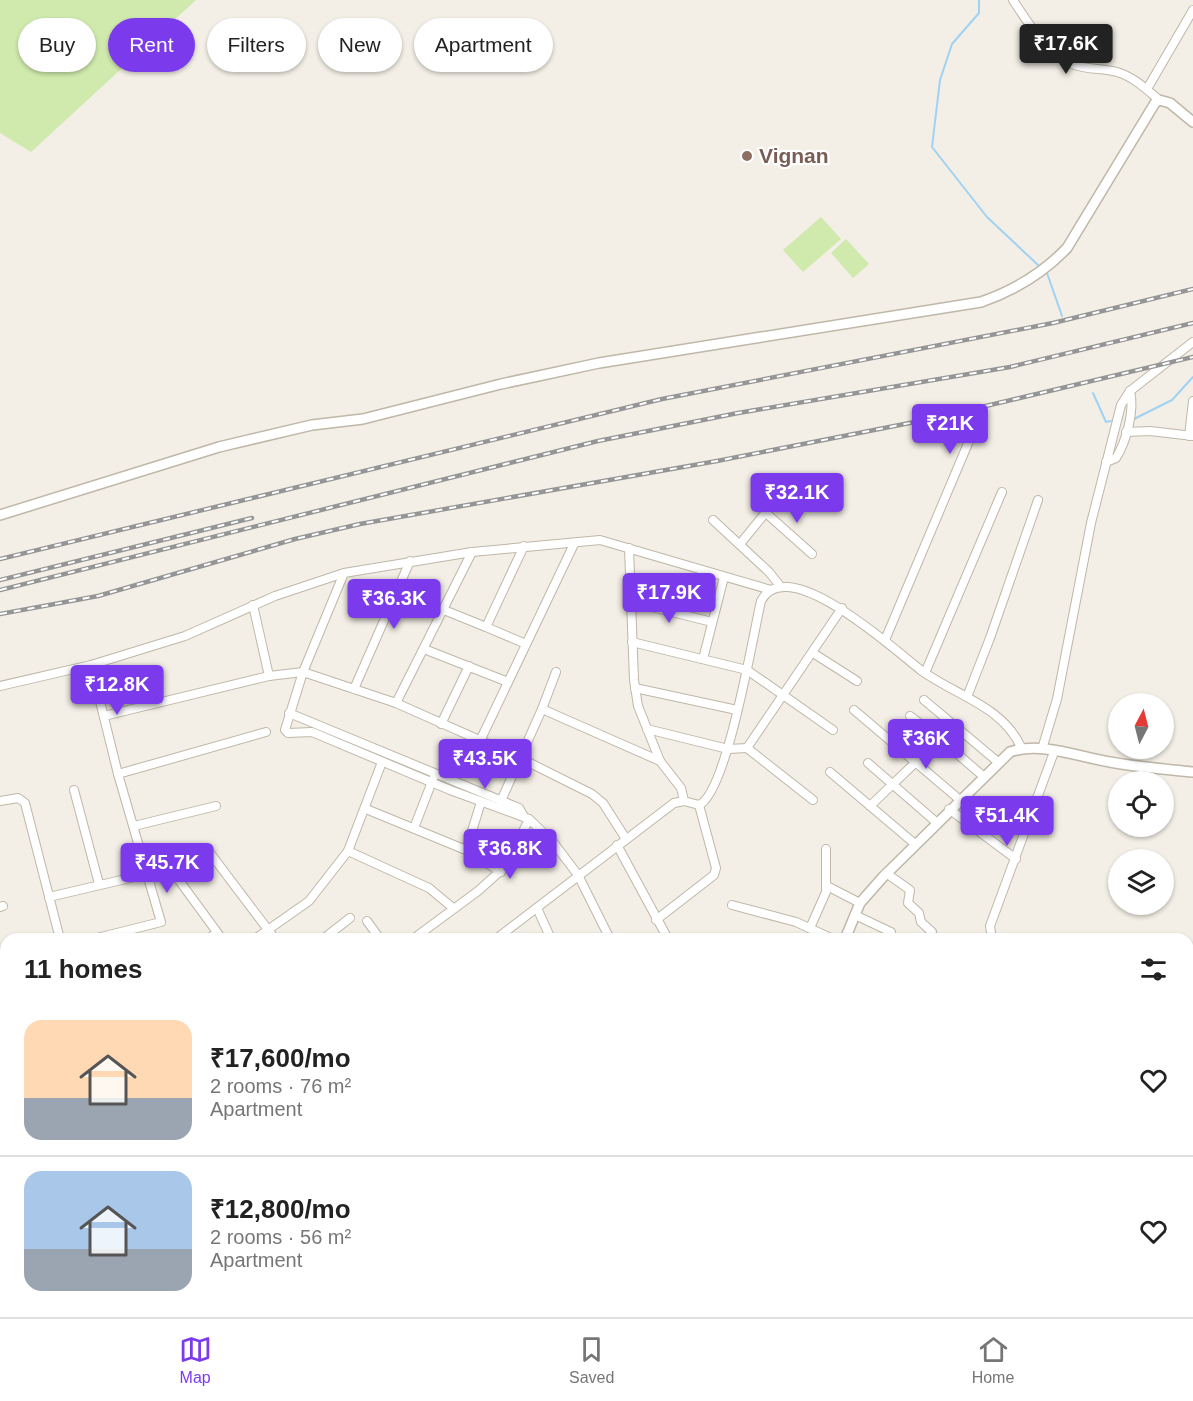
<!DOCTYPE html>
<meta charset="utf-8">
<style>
body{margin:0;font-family:Arial,sans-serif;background:#f2f2f2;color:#222;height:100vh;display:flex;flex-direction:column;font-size:22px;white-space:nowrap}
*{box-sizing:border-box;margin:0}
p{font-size:20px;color:#767676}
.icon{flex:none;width:33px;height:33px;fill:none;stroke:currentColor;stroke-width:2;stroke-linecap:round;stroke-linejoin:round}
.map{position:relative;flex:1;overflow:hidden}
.details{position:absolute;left:0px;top:933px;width:1194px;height:384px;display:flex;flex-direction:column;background:#fff;border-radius:18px 18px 0 0;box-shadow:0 2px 4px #0004}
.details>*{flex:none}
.top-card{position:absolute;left:18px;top:18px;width:600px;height:54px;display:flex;gap:12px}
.needle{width:39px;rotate:7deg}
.controls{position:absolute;left:1108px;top:693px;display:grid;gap:12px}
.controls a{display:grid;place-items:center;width:66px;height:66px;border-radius:50%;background:#fff;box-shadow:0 2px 4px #0004;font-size:30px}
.price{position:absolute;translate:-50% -51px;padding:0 14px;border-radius:6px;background:#7c3aed;color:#fff;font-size:20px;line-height:39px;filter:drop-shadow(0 2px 3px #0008)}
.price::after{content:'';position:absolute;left:50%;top:36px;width:18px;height:14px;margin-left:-9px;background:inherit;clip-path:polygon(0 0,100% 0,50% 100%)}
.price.on{background:#222;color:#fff}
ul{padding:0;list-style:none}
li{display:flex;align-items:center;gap:18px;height:150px;padding:0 24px}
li+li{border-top:2px solid #e0e0e0}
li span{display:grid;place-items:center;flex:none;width:168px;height:120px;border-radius:18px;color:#555}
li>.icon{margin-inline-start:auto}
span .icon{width:72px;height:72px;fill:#fffc;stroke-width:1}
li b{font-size:26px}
h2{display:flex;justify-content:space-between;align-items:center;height:72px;padding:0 24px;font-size:26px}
.chip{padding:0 21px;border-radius:27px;background:#fff;box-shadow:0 2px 4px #0004;font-size:21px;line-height:54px}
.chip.on{background:#7c3aed;color:#fff}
.dock{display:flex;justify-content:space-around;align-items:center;height:84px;border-top:2px solid #e0e0e0;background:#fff;font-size:16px;color:#767676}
.dock a{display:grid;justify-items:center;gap:3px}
.dock .on{color:#7c3aed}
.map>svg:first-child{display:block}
.green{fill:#cfeaac}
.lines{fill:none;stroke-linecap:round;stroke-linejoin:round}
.stream{stroke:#9fd2f3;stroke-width:2}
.canal{stroke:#9fd2f3;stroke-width:8}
.minor-casing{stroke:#bfb7a8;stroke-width:10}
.tertiary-casing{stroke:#bfb7a8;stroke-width:12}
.minor{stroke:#fff;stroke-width:8}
.tertiary{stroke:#fff;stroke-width:9}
.rail-casing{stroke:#959595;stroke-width:4.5}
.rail{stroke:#fff;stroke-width:2;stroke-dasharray:7;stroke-linecap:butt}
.education-dot{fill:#8d6e63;stroke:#fff;stroke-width:2}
.labels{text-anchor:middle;stroke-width:4.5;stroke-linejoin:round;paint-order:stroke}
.education-label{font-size:21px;font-weight:bold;fill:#785e54;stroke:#fff;text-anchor:start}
</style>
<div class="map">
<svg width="1193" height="1317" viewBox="0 0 1193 1317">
<rect width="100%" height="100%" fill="#f3efe6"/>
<g class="green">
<path d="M0 0H196L31 152 0 133Z"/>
<path d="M821 217 841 239 803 272 783 250Z"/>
<path d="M846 239 869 264 853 278 831 253Z"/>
</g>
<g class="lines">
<g class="stream">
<path d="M979 0V13L952 44 940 80 932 147 987 217 1038 265"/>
<path d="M1047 273 1062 316"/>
<path d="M1093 393 1106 422 1111 421"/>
<path d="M1134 419 1172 400 1193 377"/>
<path d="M0 1232 6 1251"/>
<path d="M48 1311 53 1317"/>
</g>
<g class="canal">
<path d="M1188 1221 1193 1223"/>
<path d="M806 1317 810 1313"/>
</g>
<g class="minor-casing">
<g id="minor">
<path d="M1013 0C1029 24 1045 52 1072 64 1086 70 1102 68 1117 72 1134 77 1146 89 1159 100"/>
<path d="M1147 89 1193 10"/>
<path d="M1126 432 1150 431 1193 436"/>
<path d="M1189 436 1193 401"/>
<path d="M1106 462 1116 458C1126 442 1135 411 1130 391"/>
<path d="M766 513 812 554"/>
<path d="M713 520 769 572 781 587"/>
<path d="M740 544 789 484"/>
<path d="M629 548 634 680 638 706 660 761 681 788 684 801"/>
<path d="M632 602 712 622"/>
<path d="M253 605 269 676"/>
<path d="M444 610 486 627 524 546"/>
<path d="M486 627 526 644"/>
<path d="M885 640 969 441"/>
<path d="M632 642 747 670 833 730"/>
<path d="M424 649 508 682"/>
<path d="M813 653 857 681"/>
<path d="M703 659 724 577"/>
<path d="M91 665 118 774"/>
<path d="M925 673 1002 492"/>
<path d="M0 686 91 665 185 636 275 596 344 573"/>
<path d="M635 688 737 710"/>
<path d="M354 689 410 561"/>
<path d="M967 697 990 638 1038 500"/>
<path d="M924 700 998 762"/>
<path d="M396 703 472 552"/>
<path d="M542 709 556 672"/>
<path d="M854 710 960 800"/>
<path d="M289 713 519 808 523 815"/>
<path d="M104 716 269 676 303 672 396 703 520 758 592 794 603 803 626 839"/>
<path d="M910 716 940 739"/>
<path d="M441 724 469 666"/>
<path d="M647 729 728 749 747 748 842 608"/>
<path d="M480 741 574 544"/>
<path d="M747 748 813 800"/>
<path d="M1042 749 1057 699 1091 523 1121 405 1130 391 1193 342"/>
<path d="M382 762 348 851 429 888 453 908"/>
<path d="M868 763 936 822"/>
<path d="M830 772 915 844"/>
<path d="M74 790 99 884"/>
<path d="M0 801 18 798 25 803 60 939"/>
<path d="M501 801 542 709 660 761"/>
<path d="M870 806 940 739 983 776"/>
<path d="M366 809 466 850 501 872"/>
<path d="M949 809 1016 859"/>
<path d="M134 826 216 806"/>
<path d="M414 828 433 779"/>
<path d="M617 845 668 939"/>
<path d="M466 850 481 802"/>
<path d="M210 853 275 939"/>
<path d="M886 873 910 890 908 903 919 913 921 922 932 932 929 939"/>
<path d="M827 886 860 903"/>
<path d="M49 897 147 874 161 922 93 939"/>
<path d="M732 905 796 922 833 939"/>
<path d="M0 907 3 906"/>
<path d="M537 908 551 939"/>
<path d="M855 915 891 932 892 939"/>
<path d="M656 920 714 875 716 868 699 805"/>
<path d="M367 921 380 939"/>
<path d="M810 928 826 892V849"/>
<path d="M207 939 217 933"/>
<path d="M222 939 173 872 165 869 147 874 118 774 266 732"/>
<path d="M255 939 309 901 348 851"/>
<path d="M323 939 350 918"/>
<path d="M413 939 478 891 507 865 529 819"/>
<path d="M496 939 674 803 684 801 699 805C727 793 753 635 761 601 787 550 898 653 922 671 957 696 1002 706 1021 747"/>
<path d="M610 939 578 875 553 842 529 819 450 790 312 732 288 733 285 730 303 672 344 573 472 552 600 540 771 590"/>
<path d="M992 939 990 926 1054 752"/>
<path d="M0 1067 6 1065"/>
<path d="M1188 1069 1193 1072"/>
<path d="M1188 1102 1193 1105"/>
<path d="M0 1117 6 1116"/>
<path d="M1188 1134 1193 1137"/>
<path d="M0 1157 6 1155"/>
<path d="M1188 1241 1193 1242"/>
<path d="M89 1311 94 1317"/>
<path d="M172 1311 176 1317"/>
<path d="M340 1311 344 1317"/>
<path d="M451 1311 455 1317"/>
<path d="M531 1311 536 1317"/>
<path d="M667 1311 672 1317"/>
<path d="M737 1311 739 1315"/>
<path d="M11 1317 18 1311"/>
<path d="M324 1317 335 1311"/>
<path d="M427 1317 435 1311"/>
<path d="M684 1317 691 1311"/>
<path d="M844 1317 850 1311"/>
<path d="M1015 1317 1017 1311"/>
</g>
</g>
<g class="tertiary-casing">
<g id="tertiary">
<path d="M0 515 219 447 312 425 363 419 501 384 599 363 981 302C1013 291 1043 273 1067 248L1155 103 1159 100 1170 103 1193 122"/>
<path d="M845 939 860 903 883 877 1010 752C1040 741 1079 757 1110 762 1137 767 1165 769 1193 772"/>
<path d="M827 1311 829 1317"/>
</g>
</g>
<use href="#minor" class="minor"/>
<use href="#tertiary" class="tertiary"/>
<g class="rail-casing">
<g id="rail">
<path d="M0 559 662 399 1053 323 1193 289"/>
<path d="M0 580 252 518"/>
<path d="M0 590 598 441 738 413 1010 367 1193 323"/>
<path d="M0 614 98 596 295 539 360 524 717 461 935 418 1193 357"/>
</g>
</g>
<use href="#rail" class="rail"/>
</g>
<circle class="education-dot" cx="747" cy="156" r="6"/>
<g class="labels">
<g class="education-label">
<text x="759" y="163">Vignan</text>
</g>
</g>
</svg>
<div class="controls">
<a><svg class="needle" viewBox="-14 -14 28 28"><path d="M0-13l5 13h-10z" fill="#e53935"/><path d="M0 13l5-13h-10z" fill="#767676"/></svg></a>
<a><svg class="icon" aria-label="locate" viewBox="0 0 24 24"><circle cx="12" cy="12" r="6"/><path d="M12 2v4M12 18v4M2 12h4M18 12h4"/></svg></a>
<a><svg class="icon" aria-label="layers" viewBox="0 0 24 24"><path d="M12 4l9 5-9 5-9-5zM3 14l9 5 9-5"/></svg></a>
</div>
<b class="price on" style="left:1066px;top:75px">₹17.6K</b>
<b class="price" style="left:950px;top:455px">₹21K</b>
<b class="price" style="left:797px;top:524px">₹32.1K</b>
<b class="price" style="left:669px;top:624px">₹17.9K</b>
<b class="price" style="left:394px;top:630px">₹36.3K</b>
<b class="price" style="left:117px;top:716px">₹12.8K</b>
<b class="price" style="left:926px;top:770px">₹36K</b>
<b class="price" style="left:485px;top:790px">₹43.5K</b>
<b class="price" style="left:1007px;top:847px">₹51.4K</b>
<b class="price" style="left:510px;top:880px">₹36.8K</b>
<b class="price" style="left:167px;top:894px">₹45.7K</b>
<div class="top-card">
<a class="chip">Buy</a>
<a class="chip on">Rent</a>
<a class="chip">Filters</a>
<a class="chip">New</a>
<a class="chip">Apartment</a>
</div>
<section class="details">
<h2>11 homes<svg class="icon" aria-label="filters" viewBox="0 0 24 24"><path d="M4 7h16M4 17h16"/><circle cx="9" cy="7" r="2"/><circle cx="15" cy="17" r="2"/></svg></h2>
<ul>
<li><span style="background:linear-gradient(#ffd9b3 65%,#9aa5b1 0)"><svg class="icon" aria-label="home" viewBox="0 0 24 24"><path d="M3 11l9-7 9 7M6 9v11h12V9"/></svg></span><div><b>₹17,600/mo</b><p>2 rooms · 76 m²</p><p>Apartment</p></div><svg class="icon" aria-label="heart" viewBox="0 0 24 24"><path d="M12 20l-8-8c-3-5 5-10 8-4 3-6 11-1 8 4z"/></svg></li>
<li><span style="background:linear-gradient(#a9c7e8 65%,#9aa5b1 0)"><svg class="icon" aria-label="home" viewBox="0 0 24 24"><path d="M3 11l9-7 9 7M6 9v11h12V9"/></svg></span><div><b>₹12,800/mo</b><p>2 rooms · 56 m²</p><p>Apartment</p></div><svg class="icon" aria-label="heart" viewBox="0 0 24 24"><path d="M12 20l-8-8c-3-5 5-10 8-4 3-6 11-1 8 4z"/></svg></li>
</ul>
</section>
</div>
<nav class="dock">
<a class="on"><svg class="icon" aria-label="map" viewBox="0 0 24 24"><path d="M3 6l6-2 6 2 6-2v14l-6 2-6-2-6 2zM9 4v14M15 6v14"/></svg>Map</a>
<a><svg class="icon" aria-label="saved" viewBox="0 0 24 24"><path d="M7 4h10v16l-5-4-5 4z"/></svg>Saved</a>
<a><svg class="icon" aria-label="home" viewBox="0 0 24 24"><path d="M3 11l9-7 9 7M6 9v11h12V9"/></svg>Home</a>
</nav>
